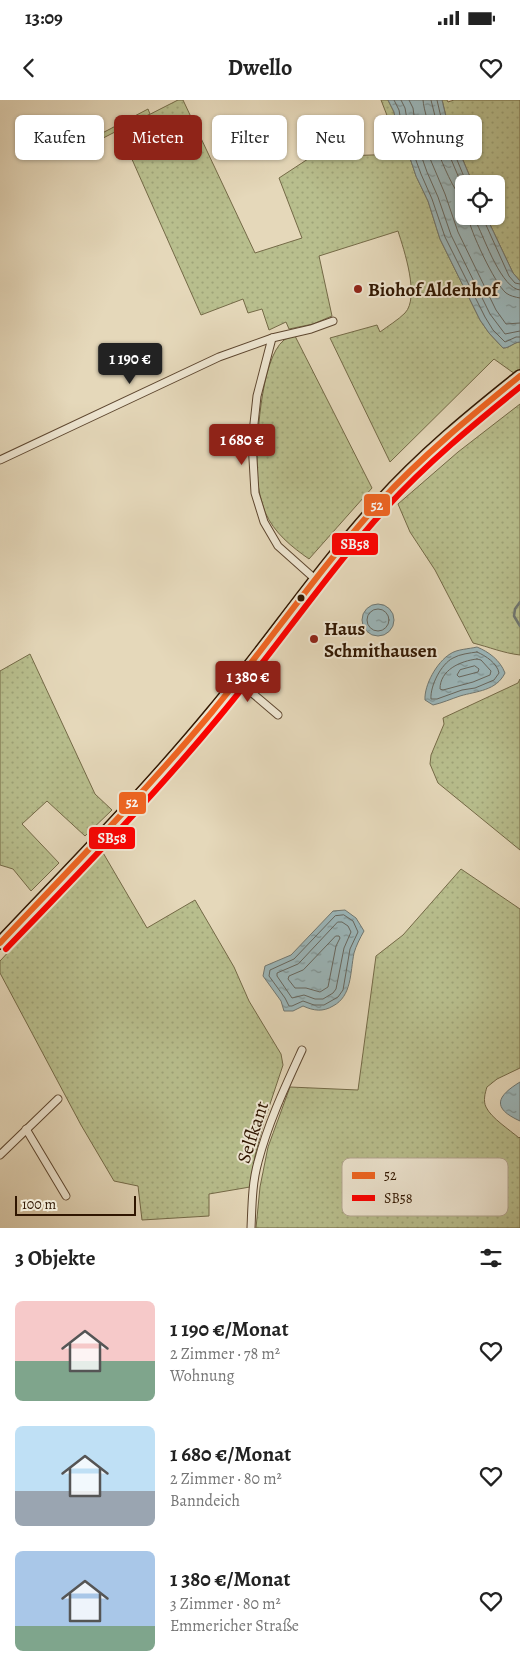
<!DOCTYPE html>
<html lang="de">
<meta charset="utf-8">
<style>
body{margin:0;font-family:Alegreya,serif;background:#f2f2f2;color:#222;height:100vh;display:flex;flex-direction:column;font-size:19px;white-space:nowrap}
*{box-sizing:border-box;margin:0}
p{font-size:16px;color:#767676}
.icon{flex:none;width:28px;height:28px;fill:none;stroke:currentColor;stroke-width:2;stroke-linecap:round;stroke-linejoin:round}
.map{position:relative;height:1128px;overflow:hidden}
.sheet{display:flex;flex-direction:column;background:#fff;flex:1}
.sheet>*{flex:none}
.guide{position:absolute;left:15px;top:15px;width:490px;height:45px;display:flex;gap:10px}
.controls{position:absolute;left:455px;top:75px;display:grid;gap:10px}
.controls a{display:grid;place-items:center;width:50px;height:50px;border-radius:8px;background:#fff;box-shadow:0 1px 4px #0004;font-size:25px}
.scale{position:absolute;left:15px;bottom:12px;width:121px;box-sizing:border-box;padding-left:5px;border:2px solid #301601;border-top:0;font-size:14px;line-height:18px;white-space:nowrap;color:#301601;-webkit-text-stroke:4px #eee6d2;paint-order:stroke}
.price{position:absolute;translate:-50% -42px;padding:0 11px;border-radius:5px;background:#8f2418;color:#fff;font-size:16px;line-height:32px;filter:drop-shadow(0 1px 2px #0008)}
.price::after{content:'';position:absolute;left:50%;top:30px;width:15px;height:11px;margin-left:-8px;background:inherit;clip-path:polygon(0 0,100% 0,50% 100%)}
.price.active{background:#222;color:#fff}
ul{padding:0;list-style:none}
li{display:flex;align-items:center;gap:15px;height:125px;padding:0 15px}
li span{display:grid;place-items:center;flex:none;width:140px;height:100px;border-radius:8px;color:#555}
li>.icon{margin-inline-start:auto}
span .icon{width:60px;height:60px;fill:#fffc;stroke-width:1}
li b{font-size:21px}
h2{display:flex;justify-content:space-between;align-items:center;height:60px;padding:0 15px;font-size:21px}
.pill{padding:0 18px;border-radius:8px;background:#fff;box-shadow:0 1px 4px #0004;font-size:18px;line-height:45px}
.pill.active{background:#8f2418;color:#fff}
.status{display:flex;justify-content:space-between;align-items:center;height:35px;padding:0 25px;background:#fff;direction:ltr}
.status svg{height:14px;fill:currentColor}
header{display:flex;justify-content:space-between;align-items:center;height:65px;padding:0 15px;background:#fff;font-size:22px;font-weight:700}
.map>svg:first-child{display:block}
.grass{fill:url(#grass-dots);stroke:#746a47}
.forest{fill:url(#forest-crowns);stroke:#746a47}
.water{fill:url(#water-ripples);stroke:#707771}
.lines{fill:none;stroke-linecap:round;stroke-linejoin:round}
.shore{stroke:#66665e;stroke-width:1}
.stream{stroke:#707771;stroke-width:2.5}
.minor-casing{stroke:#5d462f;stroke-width:9}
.primary-casing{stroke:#301601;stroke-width:14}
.minor{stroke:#eee6d2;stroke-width:7}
.primary{stroke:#e5d8ba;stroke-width:11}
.bus-1-casing{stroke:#eee6d2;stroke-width:10}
.bus-2-casing{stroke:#eee6d2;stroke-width:10}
.bus-1{stroke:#f26522;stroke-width:6}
.bus-2{stroke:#f00;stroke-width:6}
.poi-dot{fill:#8f2418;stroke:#eee6d2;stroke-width:2}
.bus-dot{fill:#301601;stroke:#eee6d2;stroke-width:2}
.labels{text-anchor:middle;stroke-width:4;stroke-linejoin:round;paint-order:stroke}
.poi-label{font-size:19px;font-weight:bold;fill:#301601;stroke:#eee6d2;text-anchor:start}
.street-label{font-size:19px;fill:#301601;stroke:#eee6d2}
.key{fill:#eee6d2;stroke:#b5a893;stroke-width:1}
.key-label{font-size:14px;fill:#301601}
.line-badge{stroke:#eee6d2;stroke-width:2}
.badge-label{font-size:14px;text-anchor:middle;font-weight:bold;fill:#fff}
</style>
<div class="status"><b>13:09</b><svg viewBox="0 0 49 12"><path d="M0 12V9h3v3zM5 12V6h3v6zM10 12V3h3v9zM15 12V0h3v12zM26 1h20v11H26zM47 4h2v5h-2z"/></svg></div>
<header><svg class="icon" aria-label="back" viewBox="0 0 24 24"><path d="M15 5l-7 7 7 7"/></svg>Dwello<svg class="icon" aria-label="heart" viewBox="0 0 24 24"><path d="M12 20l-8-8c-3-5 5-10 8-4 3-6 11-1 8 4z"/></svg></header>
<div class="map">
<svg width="520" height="1128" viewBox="0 0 520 1128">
<defs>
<pattern id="grass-dots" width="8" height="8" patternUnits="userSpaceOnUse" patternTransform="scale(1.25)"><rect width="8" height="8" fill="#b8be8d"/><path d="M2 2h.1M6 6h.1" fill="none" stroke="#9ea378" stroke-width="1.8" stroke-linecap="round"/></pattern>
<pattern id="forest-crowns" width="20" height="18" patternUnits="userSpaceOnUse" patternTransform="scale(1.25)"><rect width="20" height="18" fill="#b8be8d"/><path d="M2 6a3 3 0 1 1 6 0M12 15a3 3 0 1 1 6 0" fill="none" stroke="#9ea378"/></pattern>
<pattern id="water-ripples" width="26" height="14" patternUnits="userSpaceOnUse" patternTransform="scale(1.25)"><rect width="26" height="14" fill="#9bb7bb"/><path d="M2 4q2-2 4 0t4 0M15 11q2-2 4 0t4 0" fill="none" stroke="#7f9496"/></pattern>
</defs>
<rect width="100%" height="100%" fill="#e5d8ba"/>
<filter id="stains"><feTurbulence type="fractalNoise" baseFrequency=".004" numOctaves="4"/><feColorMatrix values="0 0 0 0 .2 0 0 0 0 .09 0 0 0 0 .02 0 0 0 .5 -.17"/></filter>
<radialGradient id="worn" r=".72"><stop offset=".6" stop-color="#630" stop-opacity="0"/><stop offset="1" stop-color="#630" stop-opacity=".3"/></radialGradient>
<g class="grass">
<path d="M178 0H183L255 153 302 138 279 78 311 57 402 54 381 0H388L394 12 397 29 406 46 416 76 428 101 440 139 480 220 489 233 503 248C510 248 514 242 520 242V270L515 274 494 259 390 362 330 238 377 225 380 232C388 226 398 220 405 213 420 197 404 150 398 131L319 156 332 216 313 224 289 229 286 222 269 230 262 209 248 213 243 199 201 215 119 30Z"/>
<path d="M442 0H447L448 2 454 0H520V181L513 173 486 116H496V84H473L448 24Z"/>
<path d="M295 236 372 388 309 459C292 447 274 433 265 412 261 401 258 388 257 376 256 346 260 259 284 240 287 238 292 237 295 236Z"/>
<path d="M520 304V555C503 553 489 547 473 543L435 470 410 432 398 404 458 352Z"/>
<path d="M30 554 95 694 112 710 85 736 47 701 22 724 59 763 31 791 13 769 0 765V571Z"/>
<path d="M520 579V750L438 683 430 664 431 655 444 624 443 618 518 583Z"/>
<path d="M102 751 147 828 195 800 234 867 249 901 281 954 283 965 263 1025 255 1056 250 1087 209 1094V1116L142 1120 138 1086 114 1081 81 1025 0 873V861Z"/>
<path d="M461 769 520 809V968L497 979 487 987C485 993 483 1001 486 1007 491 1018 510 1030 519 1038L520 1037V1128H256L260 1087 268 1047 290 987 358 990 376 856 403 835Z"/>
</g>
<path class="forest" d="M148 9 150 14 72 54 70 50Z"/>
<g class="water">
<path d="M388 0H442L448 25 473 84H464V116H486L513 173 520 181V242C514 242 510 248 503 248L489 233 480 220 440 139 428 101 416 76 406 46 397 29 394 12Z"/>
<circle cx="378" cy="520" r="16"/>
<path d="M477 547C489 552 500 560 505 573 496 591 477 591 460 596 451 599 442 603 433 605L425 600C424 585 437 562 450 554 457 549 469 549 477 547Z"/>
<path d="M345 810 356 818 364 831C360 838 356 846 354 853 350 873 352 896 333 906 323 912 314 911 303 906L293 911H284L281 901 263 876 265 866 291 855 333 811Z"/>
<path d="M520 982V1021C491 1008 497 996 520 982Z"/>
</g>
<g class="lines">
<g class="shore">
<path d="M394 0 399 10 402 27 410 44 421 74 432 99 445 137 485 217 493 230 505 242 516 237H520"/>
<path d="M401 0 405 8 408 25 416 41 427 72 438 97 451 135 490 214 505 234 520 231"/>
<path d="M409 0 413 8 415 23 445 94 458 132 496 210 506 224 520 223"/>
<path d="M423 0C424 18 450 91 464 100"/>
<path d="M431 0 438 28 464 90"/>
<path d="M437 0 443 26 467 84"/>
<path d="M468 116C469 129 495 184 506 193 510 196 515 197 520 198"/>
<path d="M476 116 477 124C485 140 502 189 520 190"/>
<path d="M482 116 509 176 515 183 520 184"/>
<circle cx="378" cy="520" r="11"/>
<path d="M477 552C486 556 497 563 499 573L494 580 475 588 462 590 437 599H431C430 586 441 564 453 558 460 554 470 553 477 552Z"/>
<path d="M477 559 481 560 491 571 490 575 473 582 443 590 440 589C440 570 460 561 477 559Z"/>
<path d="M475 566 479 569 478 572 459 577 457 575 460 570Z"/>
<path d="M344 815 353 821 358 832 350 849 343 890 338 897 324 905H314L303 901 292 906H289L285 898 269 876 270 870 294 859 335 816Z"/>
<path d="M338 822H342L348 826 351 832 344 848 336 889 333 893 323 899H315L304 895 292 898 277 876V873L298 864Z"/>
<path d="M336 836H339L340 838 336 846 328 887 320 892 306 888H295L288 879 289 876 303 870Z"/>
</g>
<path class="stream" d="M520 502 515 509 514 516 520 526"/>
<g class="minor-casing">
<g id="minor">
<path d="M272 238 257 296 252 342 255 393 264 422 278 446 315 479"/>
<path d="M0 360 219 257 272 238 311 229 333 221"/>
<path d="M231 575 278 615"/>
<path d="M26 1029 66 1096"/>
<path d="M0 1055 58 999"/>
<path d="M251 1128C252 1106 252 1083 258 1062 268 1023 285 987 302 950"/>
</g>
</g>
<g class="primary-casing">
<path id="primary" d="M0 843C72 767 145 693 212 612 269 544 319 469 379 403 421 356 471 315 520 276"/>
</g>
<use href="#minor" class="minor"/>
<use href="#primary" class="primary"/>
<g class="bus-1-casing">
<path id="bus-1" d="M0 843C72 767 145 692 212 612 269 543 319 469 379 403 422 356 471 316 520 276"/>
</g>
<g class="bus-2-casing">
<path id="bus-2" d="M6 849C79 773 152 698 219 617 276 549 326 474 386 408 427 363 473 325 520 287"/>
</g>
<use href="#bus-1" class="bus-1"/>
<use href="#bus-2" class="bus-2"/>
</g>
<g class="poi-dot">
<circle cx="358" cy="189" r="5"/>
<circle cx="314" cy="539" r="5"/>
</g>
<circle class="bus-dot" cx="301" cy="498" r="4.5"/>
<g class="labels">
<g class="poi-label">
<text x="368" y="196">Biohof Aldenhof</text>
<text x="324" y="535">Haus<tspan x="324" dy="22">Schmithausen</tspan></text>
</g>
<g class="street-label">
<text transform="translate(252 1032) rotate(-72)" y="7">Selfkant</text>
</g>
</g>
<rect x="342" y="1058" width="166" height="58" rx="8" class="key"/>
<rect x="352" y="1072" width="23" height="7" fill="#f26522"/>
<rect x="352" y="1095" width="23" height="6" fill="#f00"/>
<g class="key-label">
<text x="384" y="1080">52</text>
<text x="384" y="1103">SB58</text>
</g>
<g class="line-badge">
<rect x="363" y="393" width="28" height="24" rx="5" fill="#f26522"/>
<rect x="331" y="432" width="48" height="24" rx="5" fill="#f00"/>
<rect x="118" y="691" width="29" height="24" rx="5" fill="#f26522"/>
<rect x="88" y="726" width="48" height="24" rx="5" fill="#f00"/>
</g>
<g class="badge-label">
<text x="377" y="410">52</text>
<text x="355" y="449">SB58</text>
<text x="132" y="707">52</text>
<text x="112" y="743">SB58</text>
</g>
<rect width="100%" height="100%" filter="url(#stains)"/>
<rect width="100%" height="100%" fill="url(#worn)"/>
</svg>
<div class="controls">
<a><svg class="icon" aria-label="locate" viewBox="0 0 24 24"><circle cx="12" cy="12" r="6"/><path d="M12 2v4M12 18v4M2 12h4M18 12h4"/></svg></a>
</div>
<div class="scale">100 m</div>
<b class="price active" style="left:130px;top:285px">1 190 €</b>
<b class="price" style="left:242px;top:366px">1 680 €</b>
<b class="price" style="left:248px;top:603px">1 380 €</b>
<div class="guide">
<a class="pill">Kaufen</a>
<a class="pill active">Mieten</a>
<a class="pill">Filter</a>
<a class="pill">Neu</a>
<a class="pill">Wohnung</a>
</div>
</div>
<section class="sheet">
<h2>3 Objekte<svg class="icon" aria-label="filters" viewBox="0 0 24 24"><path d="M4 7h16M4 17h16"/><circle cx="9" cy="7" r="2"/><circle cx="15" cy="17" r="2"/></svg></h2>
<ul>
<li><span style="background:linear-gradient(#f6c9c9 60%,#7fa58c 0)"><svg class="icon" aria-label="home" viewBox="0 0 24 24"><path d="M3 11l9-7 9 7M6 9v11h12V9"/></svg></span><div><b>1 190 €/Monat</b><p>2 Zimmer · 78 m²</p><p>Wohnung</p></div><svg class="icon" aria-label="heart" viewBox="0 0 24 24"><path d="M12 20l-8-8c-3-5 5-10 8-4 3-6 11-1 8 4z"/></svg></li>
<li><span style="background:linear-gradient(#bfe0f5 65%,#9aa5b1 0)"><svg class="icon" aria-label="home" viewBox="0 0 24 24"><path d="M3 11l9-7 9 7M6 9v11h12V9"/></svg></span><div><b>1 680 €/Monat</b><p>2 Zimmer · 80 m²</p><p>Banndeich</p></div><svg class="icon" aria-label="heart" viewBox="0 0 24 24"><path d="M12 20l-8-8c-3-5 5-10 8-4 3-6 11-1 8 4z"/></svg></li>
<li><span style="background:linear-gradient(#a9c7e8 75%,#7fa58c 0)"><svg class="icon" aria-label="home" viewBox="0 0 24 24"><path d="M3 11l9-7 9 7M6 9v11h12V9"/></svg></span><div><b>1 380 €/Monat</b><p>3 Zimmer · 80 m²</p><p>Emmericher Straße</p></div><svg class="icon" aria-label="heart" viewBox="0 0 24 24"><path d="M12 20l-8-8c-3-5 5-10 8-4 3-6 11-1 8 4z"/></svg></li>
</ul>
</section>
